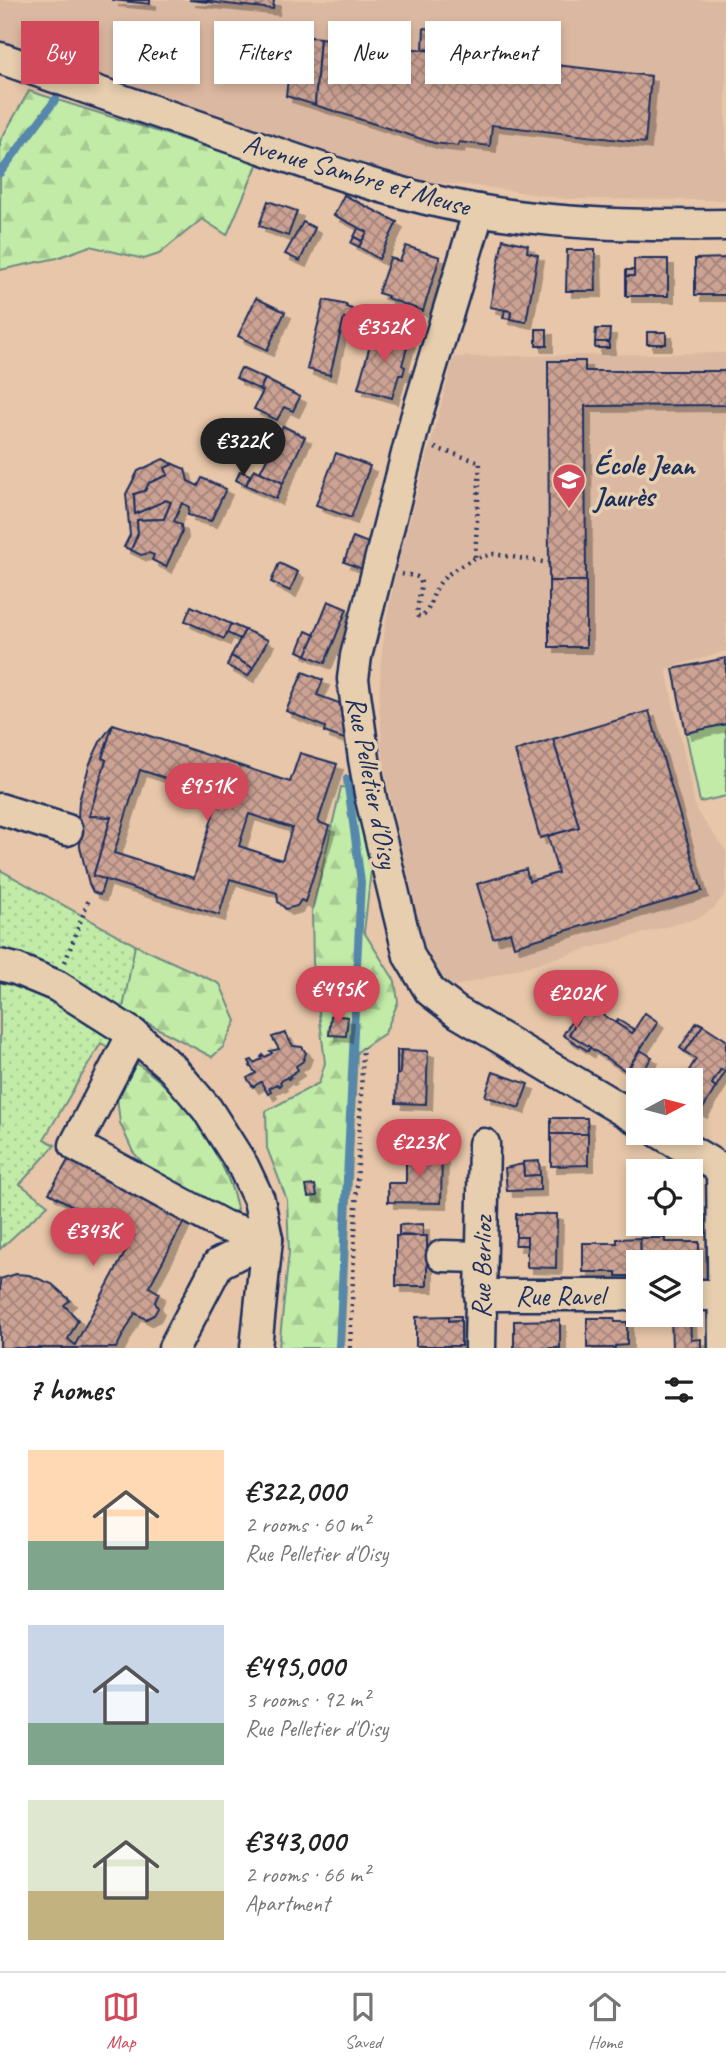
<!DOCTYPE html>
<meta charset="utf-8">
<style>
body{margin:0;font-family:Caveat,sans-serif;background:#f6f6f6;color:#222;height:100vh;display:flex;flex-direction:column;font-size:26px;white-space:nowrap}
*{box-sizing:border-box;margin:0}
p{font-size:23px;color:#767676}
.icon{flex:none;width:38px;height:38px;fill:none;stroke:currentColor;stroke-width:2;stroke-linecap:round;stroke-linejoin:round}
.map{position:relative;height:1348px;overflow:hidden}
.panel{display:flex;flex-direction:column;background:#fff;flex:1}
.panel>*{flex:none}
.hud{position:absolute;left:21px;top:21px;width:684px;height:63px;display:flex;gap:14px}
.needle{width:46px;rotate:83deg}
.controls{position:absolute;left:626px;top:1068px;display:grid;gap:14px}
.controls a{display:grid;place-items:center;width:77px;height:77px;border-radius:0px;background:#fff;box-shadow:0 4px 10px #0003;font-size:35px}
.price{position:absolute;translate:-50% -60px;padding:0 16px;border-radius:24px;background:#d1495b;color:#fff;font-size:23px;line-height:46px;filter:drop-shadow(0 2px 4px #0008)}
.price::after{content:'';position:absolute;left:50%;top:42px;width:21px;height:16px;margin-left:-10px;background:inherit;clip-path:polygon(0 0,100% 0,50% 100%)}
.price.selected{background:#222;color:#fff}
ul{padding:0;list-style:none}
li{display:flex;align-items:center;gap:21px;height:175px;padding:0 28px}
li span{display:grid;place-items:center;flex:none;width:196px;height:140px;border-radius:0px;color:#555}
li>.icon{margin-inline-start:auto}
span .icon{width:84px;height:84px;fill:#fffc;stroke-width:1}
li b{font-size:30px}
h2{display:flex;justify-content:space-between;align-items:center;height:84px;padding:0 28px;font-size:30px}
.tag{padding:0 24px;border-radius:0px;background:#fff;box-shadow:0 4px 10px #0003;font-size:24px;line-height:63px}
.tag.selected{background:#d1495b;color:#fff}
.tab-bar{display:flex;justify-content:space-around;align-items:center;height:98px;border-top:2px solid #e0e0e0;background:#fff;font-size:19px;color:#767676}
.tab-bar a{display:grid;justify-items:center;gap:4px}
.tab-bar .selected{color:#d1495b}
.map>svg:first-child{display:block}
.built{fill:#dbb8a1}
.forest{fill:url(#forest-firs);stroke:#6e8d82;stroke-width:2}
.park{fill:url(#park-dots);stroke:#6e8d82;stroke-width:2}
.garden{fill:#c2eba7;stroke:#6e8d82;stroke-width:2}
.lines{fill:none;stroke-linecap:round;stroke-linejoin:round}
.stream{stroke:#5688ab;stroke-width:8}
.building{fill:url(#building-cross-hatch);stroke:#1b2f5e;stroke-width:2;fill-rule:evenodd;filter:url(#shadow)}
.minor-casing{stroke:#1b2f5e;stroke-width:35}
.path{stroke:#1b2f5e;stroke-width:4.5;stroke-dasharray:2 5;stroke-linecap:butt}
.minor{stroke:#e6ceae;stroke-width:30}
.labels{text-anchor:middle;stroke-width:7;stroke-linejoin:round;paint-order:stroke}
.street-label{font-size:28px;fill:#1b2f5e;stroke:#e6ceae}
.poi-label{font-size:28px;font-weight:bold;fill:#1b2f5e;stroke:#e6ceae;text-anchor:start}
</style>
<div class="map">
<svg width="726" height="1348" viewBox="0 0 726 1348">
<defs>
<pattern id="forest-firs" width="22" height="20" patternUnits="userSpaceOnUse" patternTransform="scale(1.75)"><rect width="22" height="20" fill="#c2eba7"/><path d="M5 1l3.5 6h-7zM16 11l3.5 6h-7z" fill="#a6ca92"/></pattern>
<pattern id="park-dots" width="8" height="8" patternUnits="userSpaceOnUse" patternTransform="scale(1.75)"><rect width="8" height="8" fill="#c2eba7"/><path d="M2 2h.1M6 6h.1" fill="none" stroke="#a6ca92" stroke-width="1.8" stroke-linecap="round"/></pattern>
<pattern id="building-cross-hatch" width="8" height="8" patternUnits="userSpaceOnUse" patternTransform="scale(1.75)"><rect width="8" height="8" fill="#cca293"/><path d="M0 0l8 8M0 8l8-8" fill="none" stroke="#a5847b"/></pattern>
<filter id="shadow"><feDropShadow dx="6" dy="6" stdDeviation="0" flood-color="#0004"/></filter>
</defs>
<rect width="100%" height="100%" fill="#e7c6a9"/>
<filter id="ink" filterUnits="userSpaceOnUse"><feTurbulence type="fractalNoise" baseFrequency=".0143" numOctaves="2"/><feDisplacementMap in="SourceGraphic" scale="14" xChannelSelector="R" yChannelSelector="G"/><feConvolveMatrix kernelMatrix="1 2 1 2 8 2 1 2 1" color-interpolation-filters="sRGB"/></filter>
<g filter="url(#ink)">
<g class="built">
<path d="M0 0H726V200L566 199 486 187 432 182 387 171 144 92 0 41Z"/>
<path d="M726 353V651L666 669 696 810 726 851V892L714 908 701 917 453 987 441 977 430 961 424 943 388 788 382 749 379 701 381 660 386 620 398 564 454 357Z"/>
</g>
<g class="forest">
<path d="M29 91 258 163 227 235 202 219 159 254 144 259 90 246 57 258 0 270V141Z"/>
<path d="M341 787 360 789 373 853 364 932 395 981 398 1002 385 1033 357 1052 343 1348H279L289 1252 287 1200 267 1148 266 1111 319 1083 325 1063 313 962 312 912Z"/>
<path d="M0 870 135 945 220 984 236 1021 223 1047 212 1057 66 980Z"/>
<path d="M135 1062C145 1070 156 1077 165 1086 195 1113 230 1169 237 1209L232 1216 151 1172 133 1152 120 1123 117 1097Z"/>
</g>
<path class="park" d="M0 870 135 945 115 1051 101 1043 44 1139 55 1145 20 1184 48 1205 0 1249Z"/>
<path class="garden" d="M726 724V796L700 802 686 733Z"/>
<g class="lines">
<g class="stream">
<path d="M0 173 56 99"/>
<path d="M339 1348 361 882 347 779"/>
</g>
</g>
<g class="building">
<path d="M112 0H150V4Z"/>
<path d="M189 0H274L273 9Z"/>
<path d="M424 28 471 33 468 55 423 49Z"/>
<path d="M293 35 320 38 315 105 286 96Z"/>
<path d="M320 38 651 76 645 143 492 125 490 146 459 142 458 146 434 143 315 105Z"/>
<path d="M344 195 397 222 379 259 359 247 367 232 334 215Z"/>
<path d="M268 201 297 211 288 236 259 226Z"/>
<path d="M303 222 315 228 300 261 285 254Z"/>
<path d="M358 228 367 232 362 241 354 237Z"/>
<path d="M354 237 362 241 359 247 351 243Z"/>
<path d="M503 239 528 245 527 252 538 255 526 322 510 319 511 311 490 307Z"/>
<path d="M406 246 440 257 423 311 387 298 388 296 378 293 390 258 400 261Z"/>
<path d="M567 250H595L596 291H566Z"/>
<path d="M726 258V295H695V259Z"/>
<path d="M634 259H668V296H626V276H634Z"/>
<rect x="626" y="270" width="8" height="6"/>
<path d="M256 298 285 312 267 350 238 336Z"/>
<path d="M324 300 347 305 346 307 352 309 350 319 344 318 330 375 307 369Z"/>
<path d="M505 310 511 311 510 319 503 318Z"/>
<rect x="536" y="329" width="11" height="17"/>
<path d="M596 329H610L609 342H595Z"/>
<path d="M374 331 409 341 402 365 405 367 403 375H399L392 398 358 388Z"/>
<rect x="647" y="332" width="19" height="12"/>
<rect x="595" y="342" width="14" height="6"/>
<path d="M548 361H585V371H726V405L585 406 586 581H549Z"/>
<path d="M241 368 265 379 260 390 236 378Z"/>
<path d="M265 379 300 397 293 411 284 407 277 420 254 409 263 391 260 390Z"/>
<path d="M283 426 305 437 283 483 260 472Z"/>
<path d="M336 453 370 466 351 518 316 505Z"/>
<path d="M163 459 173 464 165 468 168 475 149 483 145 491 134 494 135 514 166 500 171 502 164 519 137 520 138 534 131 550 124 547 130 535 126 494 138 471Z"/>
<path d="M173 464 185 469 188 481 198 486 202 478 226 489 211 521 188 515 189 507 182 503 174 521 181 525 182 532 166 567 152 560 154 555 149 553 141 555 131 550 138 534 137 520 164 519 171 502 166 500 135 514 134 494 145 491 149 483 168 475 165 468Z"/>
<path d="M254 469 283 483 276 499 246 485Z"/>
<path d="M240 471 250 475 246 485 236 480Z"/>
<path d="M353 537 371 544 362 569 344 562Z"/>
<path d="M279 563 298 572 290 591 271 582Z"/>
<rect x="549" y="581" width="37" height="66"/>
<path d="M328 601 347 609 325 663 306 655Z"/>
<path d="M191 606 231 624 224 639 185 621Z"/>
<path d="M231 624 245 630 240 639 227 633Z"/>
<path d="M245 630 268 640 253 668 231 656Z"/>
<path d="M306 631 315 635 306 655 298 651Z"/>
<path d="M231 656 253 668 248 676 227 666Z"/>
<path d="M726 658V724L686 733 673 669Z"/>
<path d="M303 672 323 680 317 695 339 703 350 741 324 732 325 727 286 711Z"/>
<path d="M649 711 702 891 514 946 510 932 493 938 477 884 526 869 529 881 558 873 548 836 579 827 553 739Z"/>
<path d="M113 724 290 782 300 753 337 764 318 822 329 826 305 902 301 900 297 906 286 909 278 902 277 893 230 879 219 915 93 876 111 817 89 816 106 760 102 758ZM140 770 219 795 194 878 114 853ZM249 814 292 828 282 860 239 846Z"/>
<path d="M113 724 102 758 106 760 89 816 111 817 93 876 105 879 100 895 93 892 89 884 80 847 78 818 79 801 90 763 100 742Z"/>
<path d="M553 739 579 827 540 838 515 751Z"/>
<path d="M587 1005 632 1033 645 1013 658 1022 626 1071 569 1034Z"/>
<path d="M581 1006 585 1008 569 1034 590 1047 588 1051 563 1035Z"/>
<path d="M331 1015 348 1017 346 1036 329 1035Z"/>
<path d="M618 1020 635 1030 632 1033 616 1023Z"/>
<path d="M697 1022 703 1025 685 1052 680 1048Z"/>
<path d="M703 1025 726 1040V1072L721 1069 712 1084 716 1087 701 1112 691 1106V1080H683L696 1059 685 1052Z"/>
<path d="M285 1033 293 1046 302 1047 306 1053 303 1061 296 1066 298 1070 289 1076 291 1078 288 1079 287 1077 280 1082 281 1084 279 1086 277 1084 269 1088 271 1092 268 1094 261 1082 253 1087 247 1078 256 1073 250 1066 251 1065 249 1061 252 1060 254 1063 262 1059 261 1057 263 1055 265 1057 272 1053 270 1051 279 1049 272 1037Z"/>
<path d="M397 1050H401L400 1074 397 1075Z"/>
<path d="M401 1050 428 1051 426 1104 396 1103 397 1075 400 1074Z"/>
<path d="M640 1050 652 1057 641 1074 630 1066Z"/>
<path d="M721 1069 725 1072 716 1087 712 1084Z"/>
<path d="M493 1072 528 1084 519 1108 485 1096Z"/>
<path d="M551 1118H587L588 1134H551Z"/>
<path d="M551 1134H588V1165L551 1166Z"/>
<path d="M406 1151 442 1152 441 1203 388 1202V1183H406Z"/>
<path d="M71 1155 186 1218 149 1287 159 1293 155 1302 158 1308 154 1315 146 1319 135 1313 116 1348H0V1279L16 1274 29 1275 52 1284 70 1300 64 1305 78 1320 68 1339 75 1345 134 1236 111 1223 109 1226 49 1193Z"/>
<path d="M539 1161 540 1175 524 1176 523 1162Z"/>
<path d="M523 1164 524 1176 540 1175V1190L507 1191 505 1168Z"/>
<path d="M315 1185 317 1196 308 1197 306 1186Z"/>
<path d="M516 1214H557L556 1268 527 1267V1237H516Z"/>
<path d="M423 1224V1236L399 1235V1225Z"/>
<rect x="396" y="1236" width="31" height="50"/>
<path d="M516 1237H527V1245H515Z"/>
<path d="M640 1238H665V1242H699V1270L691 1271V1262H641Z"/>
<path d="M640 1238 641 1262H639V1276H616V1272H583V1243H617V1239Z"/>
<path d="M449 1316H461V1320L449 1321Z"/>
<path d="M449 1316V1321L461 1320V1346H416V1317Z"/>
<path d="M671 1316H690L691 1340 701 1339V1348H672Z"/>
<path d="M587 1318H614L615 1322H627V1345L615 1346V1348H587Z"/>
<path d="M560 1320V1348H514V1321Z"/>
</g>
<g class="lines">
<g class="minor-casing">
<g id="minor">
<path d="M0 58C83 87 167 116 250 144 325 170 400 196 478 210 561 225 643 226 726 225"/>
<path d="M479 210 416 418 356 656 353 679 364 759 371 799 409 956 430 991 457 1012 639 1120"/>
<path d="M0 809 67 830"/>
<path d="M0 965 16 969 57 986 133 1034 172 1068 207 1109 243 1166 259 1200 267 1239 256 1348"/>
<path d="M133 1034 75 1145 224 1226 267 1239"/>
<path d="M659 1132 726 1172"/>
<path d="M722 1169 724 1348"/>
<path d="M442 1256 481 1257"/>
<path d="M480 1295H639"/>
<path d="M691 1295H723"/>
<path d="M174 1348 218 1264 267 1239"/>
<path d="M480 1348 484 1144"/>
</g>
</g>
<g class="path">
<path d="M435 448 480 462 475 558 494 554 549 563"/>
<path d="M402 574C406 575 415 575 419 578 425 583 415 605 418 616L422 617C429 611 431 601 435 591 443 574 459 567 475 558"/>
<path d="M65 962 89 899"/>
<path d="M350 1348 363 1047"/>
</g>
<use href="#minor" class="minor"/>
</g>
</g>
<defs>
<g id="school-pin" transform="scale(1.75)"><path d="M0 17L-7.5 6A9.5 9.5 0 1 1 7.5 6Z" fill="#d1495b" stroke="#e6ceae"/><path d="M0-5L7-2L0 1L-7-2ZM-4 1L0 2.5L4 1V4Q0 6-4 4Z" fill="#fff"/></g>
</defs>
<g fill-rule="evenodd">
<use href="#school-pin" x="569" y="480"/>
</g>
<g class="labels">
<g class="street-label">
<text transform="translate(357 174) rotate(16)" y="10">Avenue Sambre et Meuse</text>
<text transform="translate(373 782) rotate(79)" y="10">Rue Pelletier d'Oisy</text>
<text transform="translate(481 1267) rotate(-89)" y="10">Rue Berlioz</text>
<text x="560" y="1305">Rue Ravel</text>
</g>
<g class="poi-label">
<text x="594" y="474">École Jean<tspan x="594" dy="32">Jaurès</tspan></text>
</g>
</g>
</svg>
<div class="controls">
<a><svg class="needle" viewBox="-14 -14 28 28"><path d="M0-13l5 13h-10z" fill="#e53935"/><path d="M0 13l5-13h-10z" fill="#767676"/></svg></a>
<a><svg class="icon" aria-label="locate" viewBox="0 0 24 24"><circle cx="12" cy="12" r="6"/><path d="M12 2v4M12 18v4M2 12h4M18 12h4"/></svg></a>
<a><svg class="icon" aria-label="layers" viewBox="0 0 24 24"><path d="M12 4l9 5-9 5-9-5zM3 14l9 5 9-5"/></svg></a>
</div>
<b class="price" style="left:384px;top:364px">€352K</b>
<b class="price selected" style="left:243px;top:478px">€322K</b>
<b class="price" style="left:207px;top:823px">€951K</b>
<b class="price" style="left:338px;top:1026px">€495K</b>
<b class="price" style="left:576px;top:1030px">€202K</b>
<b class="price" style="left:419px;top:1179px">€223K</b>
<b class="price" style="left:93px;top:1268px">€343K</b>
<div class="hud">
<a class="tag selected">Buy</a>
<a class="tag">Rent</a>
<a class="tag">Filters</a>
<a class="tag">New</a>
<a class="tag">Apartment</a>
</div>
</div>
<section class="panel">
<h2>7 homes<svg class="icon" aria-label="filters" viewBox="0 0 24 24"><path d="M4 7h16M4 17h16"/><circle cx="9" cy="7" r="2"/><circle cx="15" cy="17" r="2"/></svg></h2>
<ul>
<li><span style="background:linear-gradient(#ffd9b3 65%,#7fa58c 0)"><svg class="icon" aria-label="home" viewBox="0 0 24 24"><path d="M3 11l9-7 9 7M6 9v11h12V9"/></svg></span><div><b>€322,000</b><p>2 rooms · 60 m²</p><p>Rue Pelletier d'Oisy</p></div></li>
<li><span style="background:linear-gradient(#c9d6e8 70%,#7fa58c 0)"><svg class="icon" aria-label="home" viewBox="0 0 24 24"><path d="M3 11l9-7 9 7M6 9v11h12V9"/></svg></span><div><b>€495,000</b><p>3 rooms · 92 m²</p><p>Rue Pelletier d'Oisy</p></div></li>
<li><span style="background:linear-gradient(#dfe7d0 65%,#c2b280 0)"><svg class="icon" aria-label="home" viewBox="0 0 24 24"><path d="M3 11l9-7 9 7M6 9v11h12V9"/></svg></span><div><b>€343,000</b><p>2 rooms · 66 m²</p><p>Apartment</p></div></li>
</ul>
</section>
<nav class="tab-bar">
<a class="selected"><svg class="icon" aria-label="map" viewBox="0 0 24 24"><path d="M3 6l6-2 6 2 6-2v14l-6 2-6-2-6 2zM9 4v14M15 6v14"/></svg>Map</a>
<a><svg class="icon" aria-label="saved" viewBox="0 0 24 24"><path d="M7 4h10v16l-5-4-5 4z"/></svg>Saved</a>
<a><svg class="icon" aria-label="home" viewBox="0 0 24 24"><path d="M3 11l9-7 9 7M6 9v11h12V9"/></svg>Home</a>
</nav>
